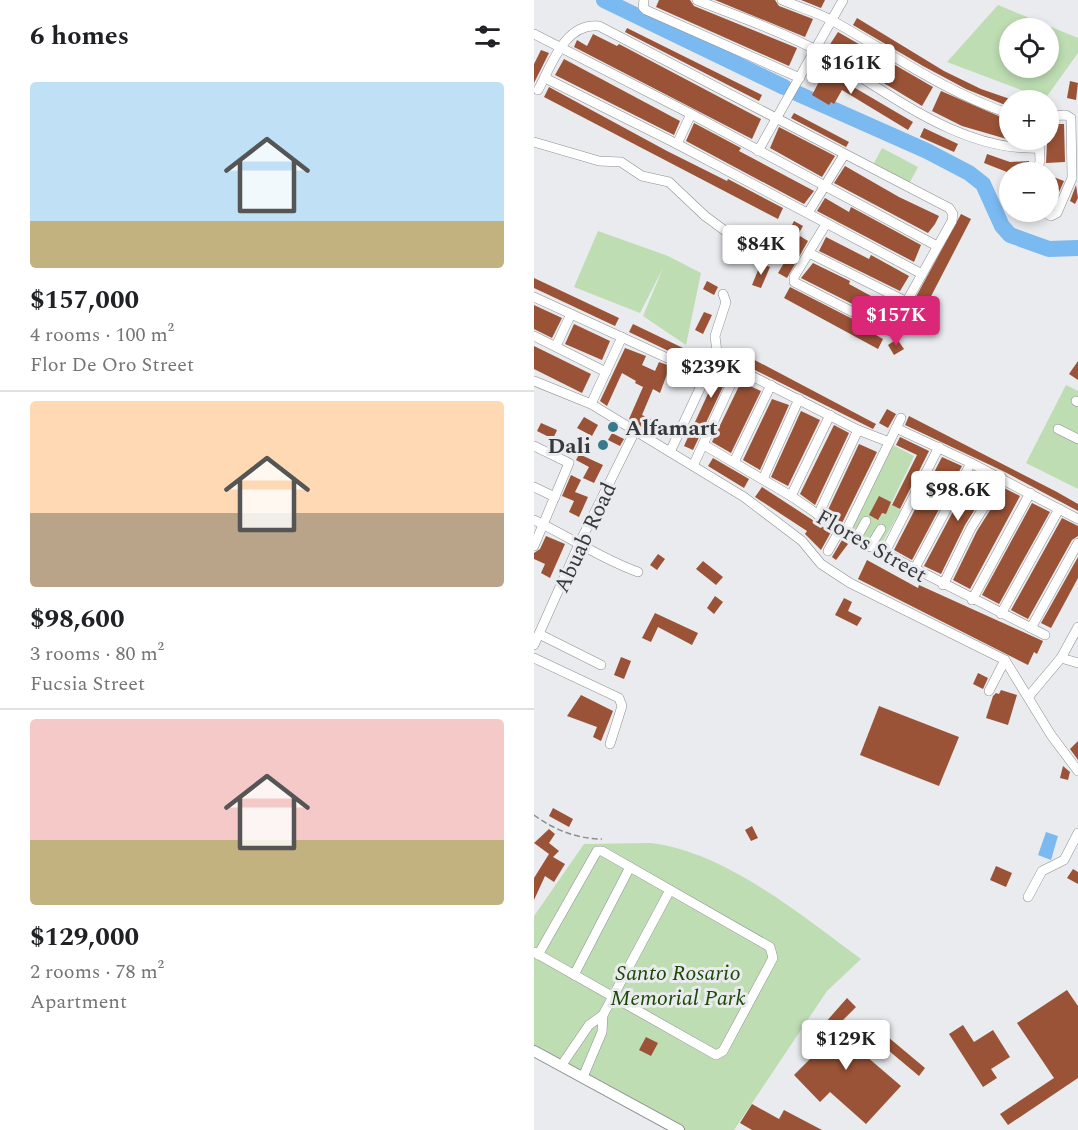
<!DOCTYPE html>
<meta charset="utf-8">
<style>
body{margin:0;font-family:Spectral,serif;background:#f6f6f6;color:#202124;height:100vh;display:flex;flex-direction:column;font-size:22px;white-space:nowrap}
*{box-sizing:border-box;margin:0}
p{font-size:20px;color:#757577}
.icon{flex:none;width:33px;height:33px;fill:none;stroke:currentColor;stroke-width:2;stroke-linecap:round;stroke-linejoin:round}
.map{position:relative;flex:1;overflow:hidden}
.side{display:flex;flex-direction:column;background:#fff;width:534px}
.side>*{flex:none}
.fabs{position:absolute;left:465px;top:18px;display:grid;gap:12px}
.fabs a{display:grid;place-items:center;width:60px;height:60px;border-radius:50%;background:#fff;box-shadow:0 3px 9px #0003;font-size:30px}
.price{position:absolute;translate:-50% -51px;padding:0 14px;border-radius:6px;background:#fff;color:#222;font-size:20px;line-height:39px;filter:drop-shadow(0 2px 3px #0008)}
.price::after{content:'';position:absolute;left:50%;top:36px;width:18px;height:14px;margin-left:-9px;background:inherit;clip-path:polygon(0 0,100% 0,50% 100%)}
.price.active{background:#db2777;color:#fff}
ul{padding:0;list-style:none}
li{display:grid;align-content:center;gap:12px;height:318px;padding:0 30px}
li+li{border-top:2px solid #e0e0e0}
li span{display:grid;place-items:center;height:186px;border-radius:6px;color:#555}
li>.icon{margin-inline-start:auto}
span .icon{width:108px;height:108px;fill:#fffc;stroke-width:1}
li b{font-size:26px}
h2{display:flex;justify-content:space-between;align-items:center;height:72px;padding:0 30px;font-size:26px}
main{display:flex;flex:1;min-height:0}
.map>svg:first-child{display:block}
.green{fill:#beddb3;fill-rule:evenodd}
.water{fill:#7bb9f1}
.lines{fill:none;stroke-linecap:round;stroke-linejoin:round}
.river{stroke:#7bb9f1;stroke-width:16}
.building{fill:#9a5337}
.minor-casing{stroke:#8c8e91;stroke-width:10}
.major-casing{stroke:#8c8e91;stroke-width:12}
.path{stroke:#8d8e91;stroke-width:1.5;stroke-dasharray:6 3;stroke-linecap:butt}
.minor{stroke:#fff;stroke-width:9}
.major{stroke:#fff;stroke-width:10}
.poi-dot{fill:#387a8b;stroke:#e9ebef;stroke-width:2}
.labels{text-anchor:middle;stroke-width:6;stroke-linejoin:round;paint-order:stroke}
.poi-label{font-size:22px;font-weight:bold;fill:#38393a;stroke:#e9ebef;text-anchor:start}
.street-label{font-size:22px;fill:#38393a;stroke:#e9ebef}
.park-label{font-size:22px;font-style:italic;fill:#1c4803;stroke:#e9ebef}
</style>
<main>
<section class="side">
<h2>6 homes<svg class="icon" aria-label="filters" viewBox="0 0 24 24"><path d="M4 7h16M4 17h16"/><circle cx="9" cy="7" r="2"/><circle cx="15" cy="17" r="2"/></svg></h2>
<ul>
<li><span style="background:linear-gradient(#bfe0f5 75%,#c2b280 0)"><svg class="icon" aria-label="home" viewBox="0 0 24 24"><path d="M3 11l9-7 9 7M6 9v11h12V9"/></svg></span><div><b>$157,000</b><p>4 rooms · 100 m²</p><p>Flor De Oro Street</p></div></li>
<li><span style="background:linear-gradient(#ffd9b3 60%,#b9a48a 0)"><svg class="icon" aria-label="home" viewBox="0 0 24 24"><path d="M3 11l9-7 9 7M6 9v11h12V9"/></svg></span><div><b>$98,600</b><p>3 rooms · 80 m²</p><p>Fucsia Street</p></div></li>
<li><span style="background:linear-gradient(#f6c9c9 65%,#c2b280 0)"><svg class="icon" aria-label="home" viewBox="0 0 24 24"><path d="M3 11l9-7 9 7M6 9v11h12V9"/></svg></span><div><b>$129,000</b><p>2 rooms · 78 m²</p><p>Apartment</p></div></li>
</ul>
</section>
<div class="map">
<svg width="544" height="1130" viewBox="0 0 544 1130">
<rect width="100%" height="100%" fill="#e9ebef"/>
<g class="green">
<path d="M464 5 544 38V53L511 99 413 62ZM476 28H514V68H476Z"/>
<path d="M348 148 384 167 375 184 339 165Z"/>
<path d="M64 231 134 256 167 273 152 345 109 316 129 268 106 313 40 287Z"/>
<path d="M532 385 544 391V489L492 463Z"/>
<path d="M359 445 380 456 357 504 367 510 344 550 316 532Z"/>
<path d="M117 843C192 852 268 916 327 959L293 991 200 1130H149L0 1048V916L50 844Z"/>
</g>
<path class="water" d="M512 832 524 836 517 860 504 855Z"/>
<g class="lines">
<g class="river">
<path d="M70 0 250 87"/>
<path d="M260 92 393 151 435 173 449 184 468 226 476 235 515 249 544 248"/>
</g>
</g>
<g class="building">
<path d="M125 0H156L160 6 263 48 255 66 122 7Z"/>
<path d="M181 0H241L245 6 279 19 271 37Z"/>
<path d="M267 0H291L287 8Z"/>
<path d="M323 18 410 71 447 89 476 99V107L432 89 389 66 319 25Z"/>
<path d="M93 28 228 95 225 101 91 32Z"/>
<path d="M304 32 399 87 388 106 293 49Z"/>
<path d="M59 34 83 46 85 44 227 119 218 139 40 47 43 40 53 46Z"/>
<path d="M7 50 15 53 0 83V64Z"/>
<path d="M30 59 146 121 140 135 21 75Z"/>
<path d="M284 62 298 71 299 75 379 122 374 130 308 90 300 104 297 102 295 105 278 95 287 78 278 72Z"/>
<path d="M536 81 544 83 542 100 533 98Z"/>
<path d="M15 87 133 151 193 181 194 179 249 208 244 219 10 97Z"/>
<path d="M407 91 476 121V140L428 126 398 111Z"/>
<path d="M260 113 315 142 312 147 257 118Z"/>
<path d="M524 122V124H530L531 162 512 163 514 123Z"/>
<path d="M160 123 207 148 205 151 280 191 270 204 152 141Z"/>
<path d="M245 127 301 156 288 177 236 148Z"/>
<path d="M390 128 424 144 420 152 386 137Z"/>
<path d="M453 154 476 162 495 161V171L473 172 450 163Z"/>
<path d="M311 166 365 197 405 216 401 224 394 233 300 183Z"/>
<path d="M514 175 530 181 522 199 514 196Z"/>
<path d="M542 185 544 198 541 204 536 201Z"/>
<path d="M291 198 315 212 317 207 387 245 380 262 283 211Z"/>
<path d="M427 214 437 219 377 335 365 328Z"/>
<path d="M260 221 269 226 261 240 253 235Z"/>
<path d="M266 236 274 241 253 278 244 273Z"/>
<path d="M292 237 335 259 337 255 375 276 366 291 285 251Z"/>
<path d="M227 263 236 267 227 288 218 285Z"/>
<path d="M279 263 316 281 315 284 359 308 353 318 350 320 267 278Z"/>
<path d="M0 278 85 318 81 326 0 288Z"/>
<path d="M173 281 184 287 180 295 169 289Z"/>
<path d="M256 287 344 332 342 335 349 339 344 349 250 298Z"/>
<path d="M0 305 28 318 18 338 0 329Z"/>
<path d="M170 312 178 315 169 334 161 330Z"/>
<path d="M40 324 76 341 68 360 31 344Z"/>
<path d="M99 324 149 348 145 356 95 332Z"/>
<path d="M363 339 370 349 360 355 354 345Z"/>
<path d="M0 346 57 374 48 393 0 369Z"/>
<path d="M91 348 112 356 108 365 121 371 125 362 136 366 126 393 119 389 108 415 119 420 114 431 95 419 109 387 101 383 102 381 88 373 73 406 66 401Z"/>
<path d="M194 350 204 355 159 450 150 446Z"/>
<path d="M215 357 342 424 339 429 213 366Z"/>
<path d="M544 361V380L535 374Z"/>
<path d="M207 382 227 391 197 453 178 442Z"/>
<path d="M238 399 255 405 226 470 209 460Z"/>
<path d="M353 409 362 414 354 428 345 423Z"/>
<path d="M267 411 286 420 254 486 237 477Z"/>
<path d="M375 416 523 492 544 504V511L471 472 371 425Z"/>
<path d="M50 417 64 425 58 436 43 428Z"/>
<path d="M7 423 23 430 19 439 3 431Z"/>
<path d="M300 425 315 433 281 505 266 494Z"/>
<path d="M78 433 90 439 86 446 74 440Z"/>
<path d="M366 437 395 451 366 509 358 505 383 455 362 445Z"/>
<path d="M325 444 343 452 308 523 293 512Z"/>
<path d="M45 454 69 465 60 483 49 478 55 467 42 460Z"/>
<path d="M408 457 428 466 378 560 360 550Z"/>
<path d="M179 458 215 479 210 488 174 466Z"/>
<path d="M440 472 458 482 431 525 407 574 390 566Z"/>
<path d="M37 475 47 480 41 492 54 497 45 517 35 512 40 501 28 496Z"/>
<path d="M228 487 297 532 287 550 271 534 273 531 221 497Z"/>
<path d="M470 488 486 496 436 589 419 580 443 531Z"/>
<path d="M345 496 357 502 352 514 348 513 344 520 335 515Z"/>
<path d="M498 503 516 512 465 604 448 595Z"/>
<path d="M528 518 544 526V536L538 540 494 619 477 610Z"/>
<path d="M12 536 31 544 16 578 7 573 11 564 0 559V553L6 549Z"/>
<path d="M308 540 314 544 302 560 298 557Z"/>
<path d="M124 554 131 559 123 570 116 565Z"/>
<path d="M544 557V578L517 628 507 623Z"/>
<path d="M333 560 384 588 385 585 509 641 503 654 500 652 494 665 324 579Z"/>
<path d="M169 561 189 577 182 585 162 569Z"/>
<path d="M181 596 189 602 180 614 173 608Z"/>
<path d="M310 598 318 602 314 611 328 618 323 626 301 615Z"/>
<path d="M121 613 164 633 158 645 124 627 117 642 108 638Z"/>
<path d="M87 657 97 661 90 679 80 675Z"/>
<path d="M444 673 454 678 449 689 439 684Z"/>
<path d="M467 690 483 695 474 725 452 718 459 696 462 693 465 694Z"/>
<path d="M47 695 79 711 67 741 59 737 63 727 33 716Z"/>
<path d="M345 706 425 737 405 786 326 755Z"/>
<path d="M544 741V760L536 749Z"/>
<path d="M529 766 536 772 534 780 526 778Z"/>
<path d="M19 808 39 819 35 827 15 816Z"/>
<path d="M218 826 224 838 217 841 211 830Z"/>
<path d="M15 829 21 834 15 843 25 851 19 857 31 864 20 882 11 876 0 900V878L15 854 0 843Z"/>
<path d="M462 866 478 873 472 887 456 880Z"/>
<path d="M539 869 544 872V884L533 878Z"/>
<path d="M533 990 544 1006V1078L474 1125 466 1114 520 1078 483 1023Z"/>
<path d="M313 998 322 1007 294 1035 304 1046 315 1035 334 1053 332 1056 367 1086 332 1124 296 1092 286 1102 260 1075 286 1049 276 1040Z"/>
<path d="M429 1025 440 1042 459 1030 476 1057 457 1069 463 1078 449 1087 415 1034Z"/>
<path d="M112 1037 124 1043 117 1056 105 1050Z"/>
<path d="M354 1037 391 1068 385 1076 348 1045Z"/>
<path d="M218 1104 245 1119 250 1110 288 1130H218L206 1123Z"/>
</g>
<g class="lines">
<g class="minor-casing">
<g id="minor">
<path d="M110 0 109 7 112 10 266 78"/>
<path d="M163 0C202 16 245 30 282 50 350 88 423 152 505 148"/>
<path d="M248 0C264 7 283 12 299 21 358 54 411 92 476 114"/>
<path d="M0 34 157 114 403 246"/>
<path d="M11 78 143 144 388 274"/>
<path d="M4 90C18 65 30 23 65 26L415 208 419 214 418 221 356 331 260 282V277L292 224"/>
<path d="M0 142 65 161 87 162 108 176 135 182 171 216 209 244"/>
<path d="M143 144 157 114"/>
<path d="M224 151 309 0"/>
<path d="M503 172 506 161 505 140"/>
<path d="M510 212 517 216 523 213 538 178 537 118 532 115 514 116"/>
<path d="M274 213 310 155"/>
<path d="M275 253 373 302"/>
<path d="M0 297 142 362"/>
<path d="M0 336 72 372"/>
<path d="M22 346 37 314"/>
<path d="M204 369 324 430 355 442"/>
<path d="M0 381 57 404 210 497 268 541 287 564 316 583 471 660 517 735 544 771"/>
<path d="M542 401 544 402"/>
<path d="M57 404 88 337"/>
<path d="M362 428 437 463 544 519"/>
<path d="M524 429 544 439"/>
<path d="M170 445 257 496 311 533 511 635"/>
<path d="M0 446 35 463 0 546"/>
<path d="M136 452 183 352 181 336 192 302 189 294"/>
<path d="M200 462 237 385"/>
<path d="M159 466 208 360"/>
<path d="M229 479 265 399"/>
<path d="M0 487 21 497"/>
<path d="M257 496 296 415"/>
<path d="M284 515 324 430"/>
<path d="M0 520C36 537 67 559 104 572"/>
<path d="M311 533 367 418"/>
<path d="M322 539 332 521"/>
<path d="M336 547 347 529"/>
<path d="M294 551 306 530"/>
<path d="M350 554 405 447"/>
<path d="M380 570 437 463"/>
<path d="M409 585 437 528 468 478"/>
<path d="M438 600 496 493"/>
<path d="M467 614 525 509"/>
<path d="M497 628 544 543"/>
<path d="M5 634 67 665"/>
<path d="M0 645 46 542 101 431"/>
<path d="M0 658 85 698 88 706 76 744"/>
<path d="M527 658 544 663"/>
<path d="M455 691 471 660"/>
<path d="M495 696 527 658 544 627"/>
<path d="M494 897 508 871 530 860 544 833"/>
<path d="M0 952 182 1055 189 1051 239 958 236 947 68 851H63L4 955"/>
<path d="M40 975 96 867"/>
<path d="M27 1066 55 1025 69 1015"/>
<path d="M49 1077 68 1032 69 1015 136 890"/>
</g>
</g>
<g class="major-casing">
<path id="major" d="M0 1051 145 1130"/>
</g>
<path class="path" d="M0 815C20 830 44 839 68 839"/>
<use href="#minor" class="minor"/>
<use href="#major" class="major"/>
</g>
<g class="poi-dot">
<circle cx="79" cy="427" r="6"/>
<circle cx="69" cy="445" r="6"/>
</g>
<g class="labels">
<g class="poi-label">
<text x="91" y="435">Alfamart</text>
<text x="57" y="453" text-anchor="end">Dali</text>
</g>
<g class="street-label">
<text transform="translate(50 537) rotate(-65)" y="8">Abuab Road</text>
<text transform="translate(338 545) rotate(30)" y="8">Flores Street</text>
</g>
<g class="park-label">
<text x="144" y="980">Santo Rosario<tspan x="144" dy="25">Memorial Park</tspan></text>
</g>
</g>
</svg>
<div class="fabs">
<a><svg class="icon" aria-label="locate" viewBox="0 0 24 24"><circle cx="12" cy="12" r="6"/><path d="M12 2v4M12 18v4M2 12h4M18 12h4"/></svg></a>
<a>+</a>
<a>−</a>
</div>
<b class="price" style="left:317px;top:95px">$161K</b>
<b class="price" style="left:227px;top:276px">$84K</b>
<b class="price active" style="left:362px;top:347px">$157K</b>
<b class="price" style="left:177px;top:399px">$239K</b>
<b class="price" style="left:424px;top:522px">$98.6K</b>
<b class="price" style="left:312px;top:1071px">$129K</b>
</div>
</main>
